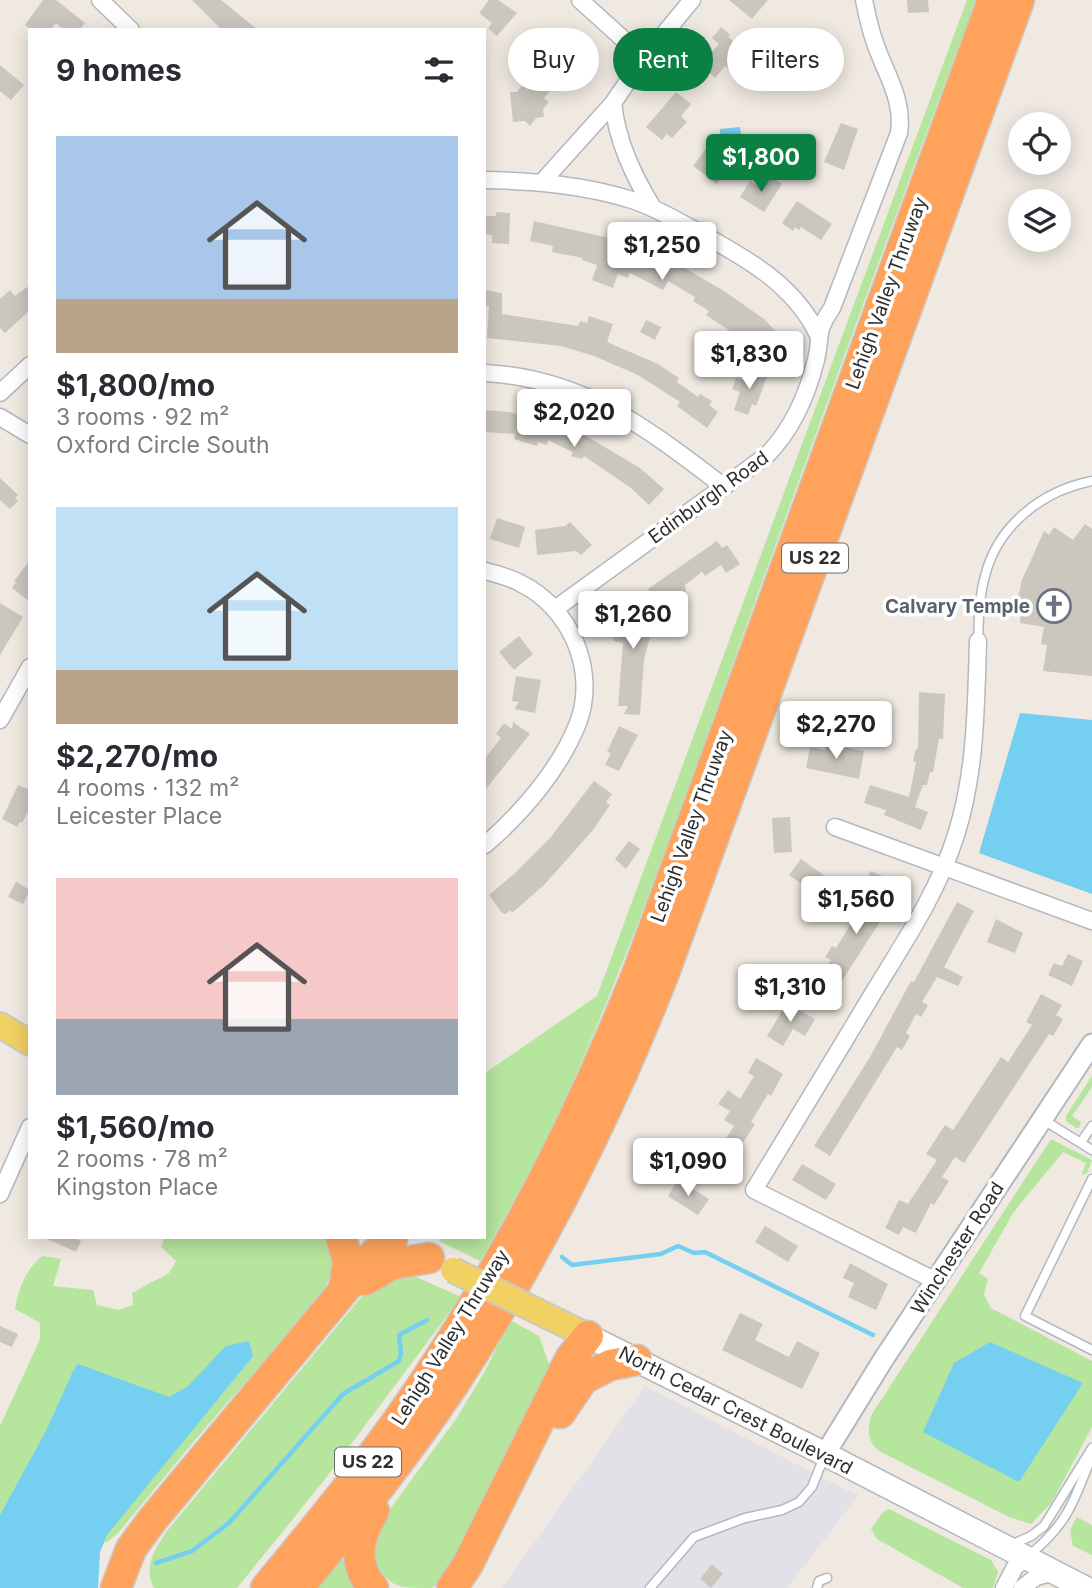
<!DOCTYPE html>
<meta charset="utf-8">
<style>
body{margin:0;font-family:Inter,sans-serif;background:#f2f2f3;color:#2b2b33;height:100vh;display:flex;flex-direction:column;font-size:26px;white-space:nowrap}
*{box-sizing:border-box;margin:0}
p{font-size:23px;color:#7c7c81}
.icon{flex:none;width:38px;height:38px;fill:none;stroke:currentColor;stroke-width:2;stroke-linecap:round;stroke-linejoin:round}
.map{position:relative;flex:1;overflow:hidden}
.sheet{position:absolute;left:28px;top:28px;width:458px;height:1211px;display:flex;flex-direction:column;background:#fff;border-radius:0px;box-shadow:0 4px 18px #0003}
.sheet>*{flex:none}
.banner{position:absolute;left:508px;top:28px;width:480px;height:63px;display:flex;gap:14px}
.fabs{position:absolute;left:1008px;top:112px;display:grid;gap:14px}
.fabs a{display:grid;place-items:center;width:63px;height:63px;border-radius:50%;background:#fff;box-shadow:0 4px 18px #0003;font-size:35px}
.price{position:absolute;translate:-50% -60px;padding:0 16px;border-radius:7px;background:#fff;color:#222;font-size:23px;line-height:46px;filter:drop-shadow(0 2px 4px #0008)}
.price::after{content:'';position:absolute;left:50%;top:42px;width:21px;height:16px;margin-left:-10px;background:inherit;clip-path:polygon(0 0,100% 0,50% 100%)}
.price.current{background:#0b8043;color:#fff}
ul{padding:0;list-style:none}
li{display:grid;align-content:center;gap:14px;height:371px;padding:0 28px}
li span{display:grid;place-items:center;height:217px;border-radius:0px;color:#555}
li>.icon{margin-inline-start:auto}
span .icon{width:126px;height:126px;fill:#fffc;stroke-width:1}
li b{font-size:30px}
h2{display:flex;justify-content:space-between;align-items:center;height:84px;padding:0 28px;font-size:30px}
.pill{padding:0 24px;border-radius:32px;background:#fff;box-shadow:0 4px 18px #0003;font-size:24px;line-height:63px}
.pill.current{background:#0b8043;color:#fff}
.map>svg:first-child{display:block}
.industrial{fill:#e3e1e8}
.green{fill:#b6e59e}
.water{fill:#75cff0}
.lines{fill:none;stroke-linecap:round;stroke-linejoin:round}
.stream{stroke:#75cff0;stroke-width:4.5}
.building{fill:#cbc7bf}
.service-casing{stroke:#b4b7c1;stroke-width:11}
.minor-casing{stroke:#b4b7c1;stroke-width:19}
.tertiary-casing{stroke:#b4b7c1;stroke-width:23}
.secondary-casing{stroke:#b4b7c1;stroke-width:26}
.primary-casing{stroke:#c9c9c9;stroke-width:28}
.motorway-casing{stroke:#c9c9c9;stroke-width:33}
.service{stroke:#fff;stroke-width:8}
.minor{stroke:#fff;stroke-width:16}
.tertiary{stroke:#fff;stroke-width:19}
.secondary{stroke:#fff;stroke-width:23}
.primary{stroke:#f2d163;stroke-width:24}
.motorway{stroke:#ffa35c;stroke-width:30}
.primary-bridge-casing{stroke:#c9c9c9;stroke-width:28;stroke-linecap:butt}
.primary-bridge{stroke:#f2d163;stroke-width:24}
.labels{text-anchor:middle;stroke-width:7;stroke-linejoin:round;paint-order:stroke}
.shield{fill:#fff;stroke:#6d6d6d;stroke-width:2}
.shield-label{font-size:18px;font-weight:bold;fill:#2e2e2e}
.street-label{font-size:19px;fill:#2e2e2e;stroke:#fff}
.worship-label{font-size:19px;font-weight:bold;fill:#5b616d;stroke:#fff;text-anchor:end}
</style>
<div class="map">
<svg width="1092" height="1588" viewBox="0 0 1092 1588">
<rect width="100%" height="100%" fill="#efe9e1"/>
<path class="industrial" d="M645 1386 858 1496 787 1588H502Z"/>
<g class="green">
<path d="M967 0H976C895 215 817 430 739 646 683 802 629 959 560 1110 536 1162 508 1212 480 1261L439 1241 441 1237H485V1073L597 996Z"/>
<path d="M1092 1076V1087L1072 1116 1081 1122 1079 1128H1076L1066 1121V1116Z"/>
<path d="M1051 1139 1092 1160 1087 1173 1083 1175 1082 1173 1086 1163 1063 1152 1013 1213 979 1273 988 1279 984 1295 991 1308 1092 1361V1427L1052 1502 1031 1524 1009 1517 879 1451C867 1442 867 1427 872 1414Z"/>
<path d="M165 1237H326C331 1254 334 1267 327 1284 310 1320 269 1356 242 1386 199 1434 159 1484 118 1533L107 1542H98L0 1588V1426L40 1339V1323L15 1309C19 1287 25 1271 42 1256L61 1259 53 1286 93 1290 97 1305 118 1310 133 1305 132 1293 169 1273 176 1261 161 1247Z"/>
<path d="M400 1273 414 1276 461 1297 322 1483 237 1588H154C142 1566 157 1544 171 1526L368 1289Z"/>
<path d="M510 1320 539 1336 550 1367 448 1575 432 1588C394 1588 392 1588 371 1558L377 1527 456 1419 484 1373Z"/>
<path d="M889 1509 991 1560 998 1572 993 1588H963L877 1539 871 1529 883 1512Z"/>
<path d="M1077 1517 1092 1525V1555L1073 1546 1070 1530Z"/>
<path d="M346 1559 360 1588H315L338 1561Z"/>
</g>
<g class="water">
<path d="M740 127 741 136 720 137V129Z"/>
<path d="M1020 713 1092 720V894L979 853Z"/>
<path d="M249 1341 253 1356 107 1535 100 1552 98 1588H0V1515L47 1429 73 1371 78 1364 169 1397 187 1387 226 1346Z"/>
<path d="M990 1342 1083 1383 1019 1482 923 1432 954 1363Z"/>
</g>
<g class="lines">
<g class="stream">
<path d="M562 1257 572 1265 661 1254 678 1246 694 1253 705 1252 873 1335"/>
<path d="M156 1563 192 1551 229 1523 343 1394 399 1361 401 1352 399 1335 427 1320"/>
</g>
</g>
<g class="building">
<path d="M43 0H56L85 23 79 30H64L56 23 50 30H31L25 25Z"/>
<path d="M192 0H221L258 30H222Z"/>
<path d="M489 0H498L517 13 497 36 488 28 492 23 479 13Z"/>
<path d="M729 0H768L752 19Z"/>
<path d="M907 0H928L929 12 908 13Z"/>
<path d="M721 27 730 35 728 37 750 55 734 74 725 66 715 78 700 65 719 44 712 38Z"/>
<path d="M561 36 587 57 574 73 569 68 544 98 549 102 543 109 544 117 536 118 530 126 525 121 513 122 510 92H517L525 81 530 86 557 52 551 47Z"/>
<path d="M831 39 838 63 833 64 837 76 817 82 807 46Z"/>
<path d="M0 65 24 85 11 100 0 91Z"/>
<path d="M676 92 691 104 681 116 687 122 672 138 667 134 662 140 646 127Z"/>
<path d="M841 123 858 129 844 170 824 162Z"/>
<path d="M709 145 717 152 714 156 729 167 717 184 693 166Z"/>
<path d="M771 177 782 184 764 212 740 197 750 181 763 189Z"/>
<path d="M797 201 832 224 821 240 801 227 799 230 795 227 793 231 782 223Z"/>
<path d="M496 212 510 213 509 244 492 243V235L485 234V216H496Z"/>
<path d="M534 221 609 238 653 251 683 267 724 291 764 319 784 340 782 342 786 348 774 358 770 369 743 337 742 339 706 315 709 311 693 301 695 297 668 281 663 290 630 273 628 278 618 274 613 288 592 280 597 265 582 260 583 258 552 252 553 246 530 241Z"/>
<path d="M30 285V310L5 333 0 328V299L10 290 15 296Z"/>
<path d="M485 290 502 293V314L578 326 580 321 587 323 589 316 613 324 607 342 658 364 679 378 677 382 698 397 700 394 712 401 709 405 718 412 707 428 677 406 680 402 638 375 594 356 561 346 487 338 489 306H485Z"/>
<path d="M646 320 661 327 655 340 640 332Z"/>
<path d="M749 370 767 377 756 406 752 404 748 415 734 410 740 392 732 389 736 378 745 381Z"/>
<path d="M485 410 509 412 556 425 579 437 581 433 640 468 664 489 649 505 631 488 584 456 582 459 571 456 573 452 548 440 547 445 538 442 537 446 514 439 515 434 485 432Z"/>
<path d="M0 478 18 495 15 498 18 501 10 509 0 500Z"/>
<path d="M497 518 525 527 519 548 490 539Z"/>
<path d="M570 522 592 545 581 555 576 551 537 555 535 530 565 526Z"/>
<path d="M1085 524 1092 529V676L1043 671 1047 645 1041 644 1044 627 1020 623 1021 615H1014L1022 580 1044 531 1049 535 1054 527 1073 540Z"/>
<path d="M717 541 722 548 727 545 740 564 726 573 721 565 705 576 702 572 685 585 686 593 671 604 667 598 659 604 648 589Z"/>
<path d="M30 560V602L12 588 16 582 14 581Z"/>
<path d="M631 597 654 603 646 636 650 637 644 660 640 715 624 714 628 706H618L623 643 613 641 622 607Z"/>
<path d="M0 603 23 617 0 655Z"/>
<path d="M519 636 533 654 514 670 499 652Z"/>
<path d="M516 676 541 680 535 713 514 709 519 702 512 701Z"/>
<path d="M919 692 945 694 943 739H939L933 772H930L927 785H923L915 807 928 812 921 830 884 815 886 810 864 803 870 785 909 797 916 762 913 761 916 749H918Z"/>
<path d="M513 722 530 734 485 790V758L501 738 496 734 504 723 512 729Z"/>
<path d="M619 726 638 735 619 771 605 765 611 753 607 752Z"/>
<path d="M826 744 864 751 859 779 806 768 810 747 825 750Z"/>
<path d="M594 781 612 794 606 802 610 805 593 830 544 885 512 913 510 910 506 914 502 913 489 895 514 874 550 838Z"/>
<path d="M18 785 30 790V808L22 823 20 822 17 827 2 819Z"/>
<path d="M790 817 792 852 774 853 772 818Z"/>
<path d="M629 841 640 849 626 869 615 859Z"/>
<path d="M801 859 826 877 814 893 789 875Z"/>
<path d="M871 871 897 882 885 905 888 906 878 925 828 1002 811 992 831 960 825 957 832 946 836 948 857 914 871 886 865 883Z"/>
<path d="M16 882 30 890 23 904 8 897Z"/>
<path d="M957 902 974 911 944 967 963 977 958 986 937 977 922 1002 928 1005 921 1017 916 1014 906 1033 910 1036 902 1050 897 1047 830 1156 814 1146 870 1057 911 981 914 982Z"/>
<path d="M996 919 1023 933 1015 953 987 942Z"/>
<path d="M1068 954 1083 961 1072 986 1048 975 1054 963 1062 966Z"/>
<path d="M1041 994 1062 1005 1056 1015 1063 1019 1053 1036 1049 1034 964 1163 955 1157 942 1177 949 1181 934 1205 931 1203 916 1233 903 1227 899 1235 885 1228 899 1200 908 1204 937 1160 926 1154 945 1125 953 1130 1001 1057 1008 1062 1032 1025 1026 1022Z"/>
<path d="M787 1003 815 1019 805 1036 793 1029 783 1046 767 1036Z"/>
<path d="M756 1058 783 1074 771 1096 768 1094 751 1122 755 1124 739 1149 725 1140 734 1126 724 1120 730 1111 718 1104 728 1090 740 1099 754 1076 748 1073Z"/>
<path d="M802 1164 836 1184 826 1200 792 1180Z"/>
<path d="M678 1180 709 1199 698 1215 668 1196Z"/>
<path d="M765 1226 798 1246 788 1262 755 1242Z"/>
<path d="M43 1237H73L81 1241 76 1252Z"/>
<path d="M850 1263 888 1284 876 1310 848 1297 854 1283 843 1278Z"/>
<path d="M740 1313 763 1324 755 1340 789 1357 797 1341 820 1353 802 1389 722 1350Z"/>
<path d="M0 1326 18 1334 12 1347 0 1342Z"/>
<path d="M712 1564 723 1574 711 1588 700 1579Z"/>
</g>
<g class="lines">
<g class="service-casing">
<g id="service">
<path d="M978 641C979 619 979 597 985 576 998 525 1042 491 1092 481"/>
<path d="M1042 1119 1092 1150"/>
<path d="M1081 1142 1092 1126"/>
<path d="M1092 1179 1025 1316 1092 1350"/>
<path d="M1011 1545 1031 1536 1044 1526 1092 1448"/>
<path d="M1028 1556C1068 1524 1074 1501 1092 1455"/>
<path d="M650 1588 694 1537 745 1518 782 1510 799 1502 812 1487 824 1457"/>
<path d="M817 1588 819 1581 827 1578"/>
</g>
</g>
<g class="minor-casing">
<g id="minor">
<path d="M100 0 131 30"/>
<path d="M580 0 644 58"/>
<path d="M613 103C617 141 633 175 653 208"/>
<path d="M485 180C535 181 584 185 632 200 654 207 674 219 695 230 742 256 794 283 818 335"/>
<path d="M543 181 613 103 644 58 692 0"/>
<path d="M485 373C584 378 648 429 723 486"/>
<path d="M0 393 30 365"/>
<path d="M0 417 30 435"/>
<path d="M485 571C497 574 509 577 520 583 570 607 598 670 578 723 560 769 522 813 485 845"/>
<path d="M555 609 766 456C793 429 807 396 816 360 822 334 815 333 832 308L899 133C904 99 886 75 875 43 870 29 867 15 864 0"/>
<path d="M0 720 30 667"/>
<path d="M835 827 1092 921"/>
<path d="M0 1194 30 1127"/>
<path d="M936 1281 754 1190C794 1124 835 1057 875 990 905 941 939 890 956 835 976 772 976 707 978 641"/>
<path d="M1004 1588 1015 1567 1026 1558"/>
<path d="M1022 1588 1036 1577 1054 1572"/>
</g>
</g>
<g class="tertiary-casing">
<path id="tertiary" d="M825 1454 883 1360 1092 1044"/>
</g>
<g class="secondary-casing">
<path id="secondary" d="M588 1336 825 1454 1085 1588"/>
</g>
<g class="primary-casing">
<g id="primary">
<path d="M0 1025 30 1043"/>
<path d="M537 1311 588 1336"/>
</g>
</g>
<g class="motorway-casing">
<g id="motorway">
<path d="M341 1237 348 1261 344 1289"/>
<path d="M365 1280 393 1264 429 1258"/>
<path d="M560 1413 583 1379 610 1365 637 1360"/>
<path d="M116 1588 131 1549 153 1519 374 1254 392 1240"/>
<path d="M266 1588C325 1517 383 1446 433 1369 517 1242 585 1106 641 964L993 0"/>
<path d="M298 1588C353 1522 407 1454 455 1382 539 1253 608 1116 664 973L1019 0"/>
<path d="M373 1588C352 1564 358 1537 374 1511"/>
<path d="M452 1588 468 1564 570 1359 588 1336"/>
</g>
</g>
<use href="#service" class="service"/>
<use href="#minor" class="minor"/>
<use href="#tertiary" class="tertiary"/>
<use href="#secondary" class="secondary"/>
<use href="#primary" class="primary"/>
<use href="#motorway" class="motorway"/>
<g class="primary-bridge-casing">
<path id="primary-bridge" d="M453 1270 537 1311"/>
</g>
<use href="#primary-bridge" class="primary-bridge"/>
</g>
<defs>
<g id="church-ring" transform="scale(1.75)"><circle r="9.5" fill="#fff" stroke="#6b7280" stroke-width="1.5"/><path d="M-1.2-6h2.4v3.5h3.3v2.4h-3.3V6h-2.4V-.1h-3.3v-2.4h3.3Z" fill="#6b7280"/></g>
</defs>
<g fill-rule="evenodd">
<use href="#church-ring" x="1054" y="606"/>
</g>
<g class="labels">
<g class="shield">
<rect x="782" y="543.5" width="66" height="29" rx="5"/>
<rect x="335" y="1447.5" width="66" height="29" rx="5"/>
</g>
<g class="shield-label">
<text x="815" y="564">US 22</text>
<text x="368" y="1468">US 22</text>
</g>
<g class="street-label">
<text transform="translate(886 293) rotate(-70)" y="7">Lehigh Valley Thruway</text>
<text transform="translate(708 497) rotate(-36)" y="7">Edinburgh Road</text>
<text transform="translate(691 826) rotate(-70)" y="7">Lehigh Valley Thruway</text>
<text transform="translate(957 1248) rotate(-57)" y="7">Winchester Road</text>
<text transform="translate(450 1337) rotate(-58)" y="7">Lehigh Valley Thruway</text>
<text transform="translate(736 1410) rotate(27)" y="7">North Cedar Crest Boulevard</text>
</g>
<g class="worship-label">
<text x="1030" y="613">Calvary Temple</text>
</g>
</g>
</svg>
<div class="fabs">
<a><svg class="icon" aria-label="locate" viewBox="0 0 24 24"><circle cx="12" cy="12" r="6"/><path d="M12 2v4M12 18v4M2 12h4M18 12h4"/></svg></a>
<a><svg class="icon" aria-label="layers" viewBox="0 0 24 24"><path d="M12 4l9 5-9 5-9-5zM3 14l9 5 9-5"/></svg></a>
</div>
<b class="price current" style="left:761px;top:194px">$1,800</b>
<b class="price" style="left:662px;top:282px">$1,250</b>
<b class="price" style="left:749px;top:391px">$1,830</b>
<b class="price" style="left:574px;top:449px">$2,020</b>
<b class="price" style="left:633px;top:651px">$1,260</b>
<b class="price" style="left:836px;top:761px">$2,270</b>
<b class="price" style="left:856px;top:936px">$1,560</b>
<b class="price" style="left:790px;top:1024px">$1,310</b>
<b class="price" style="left:688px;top:1198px">$1,090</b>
<div class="banner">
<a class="pill">Buy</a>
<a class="pill current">Rent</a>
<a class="pill">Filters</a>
</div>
<section class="sheet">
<h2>9 homes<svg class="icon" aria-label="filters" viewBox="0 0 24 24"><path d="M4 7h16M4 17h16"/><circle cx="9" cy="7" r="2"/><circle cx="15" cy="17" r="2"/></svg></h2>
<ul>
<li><span style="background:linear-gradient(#a9c7e8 75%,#b9a48a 0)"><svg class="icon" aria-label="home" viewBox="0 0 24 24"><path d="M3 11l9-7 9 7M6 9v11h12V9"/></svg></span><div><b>$1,800/mo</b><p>3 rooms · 92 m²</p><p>Oxford Circle South</p></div></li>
<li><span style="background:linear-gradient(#bfe0f5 75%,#b9a48a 0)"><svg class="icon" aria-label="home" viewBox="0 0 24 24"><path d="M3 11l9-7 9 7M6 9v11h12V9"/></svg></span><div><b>$2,270/mo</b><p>4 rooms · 132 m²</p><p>Leicester Place</p></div></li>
<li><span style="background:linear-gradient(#f6c9c9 65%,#9aa5b1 0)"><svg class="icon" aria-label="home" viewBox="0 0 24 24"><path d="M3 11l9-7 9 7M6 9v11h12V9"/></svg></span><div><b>$1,560/mo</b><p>2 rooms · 78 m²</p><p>Kingston Place</p></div></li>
</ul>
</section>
</div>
